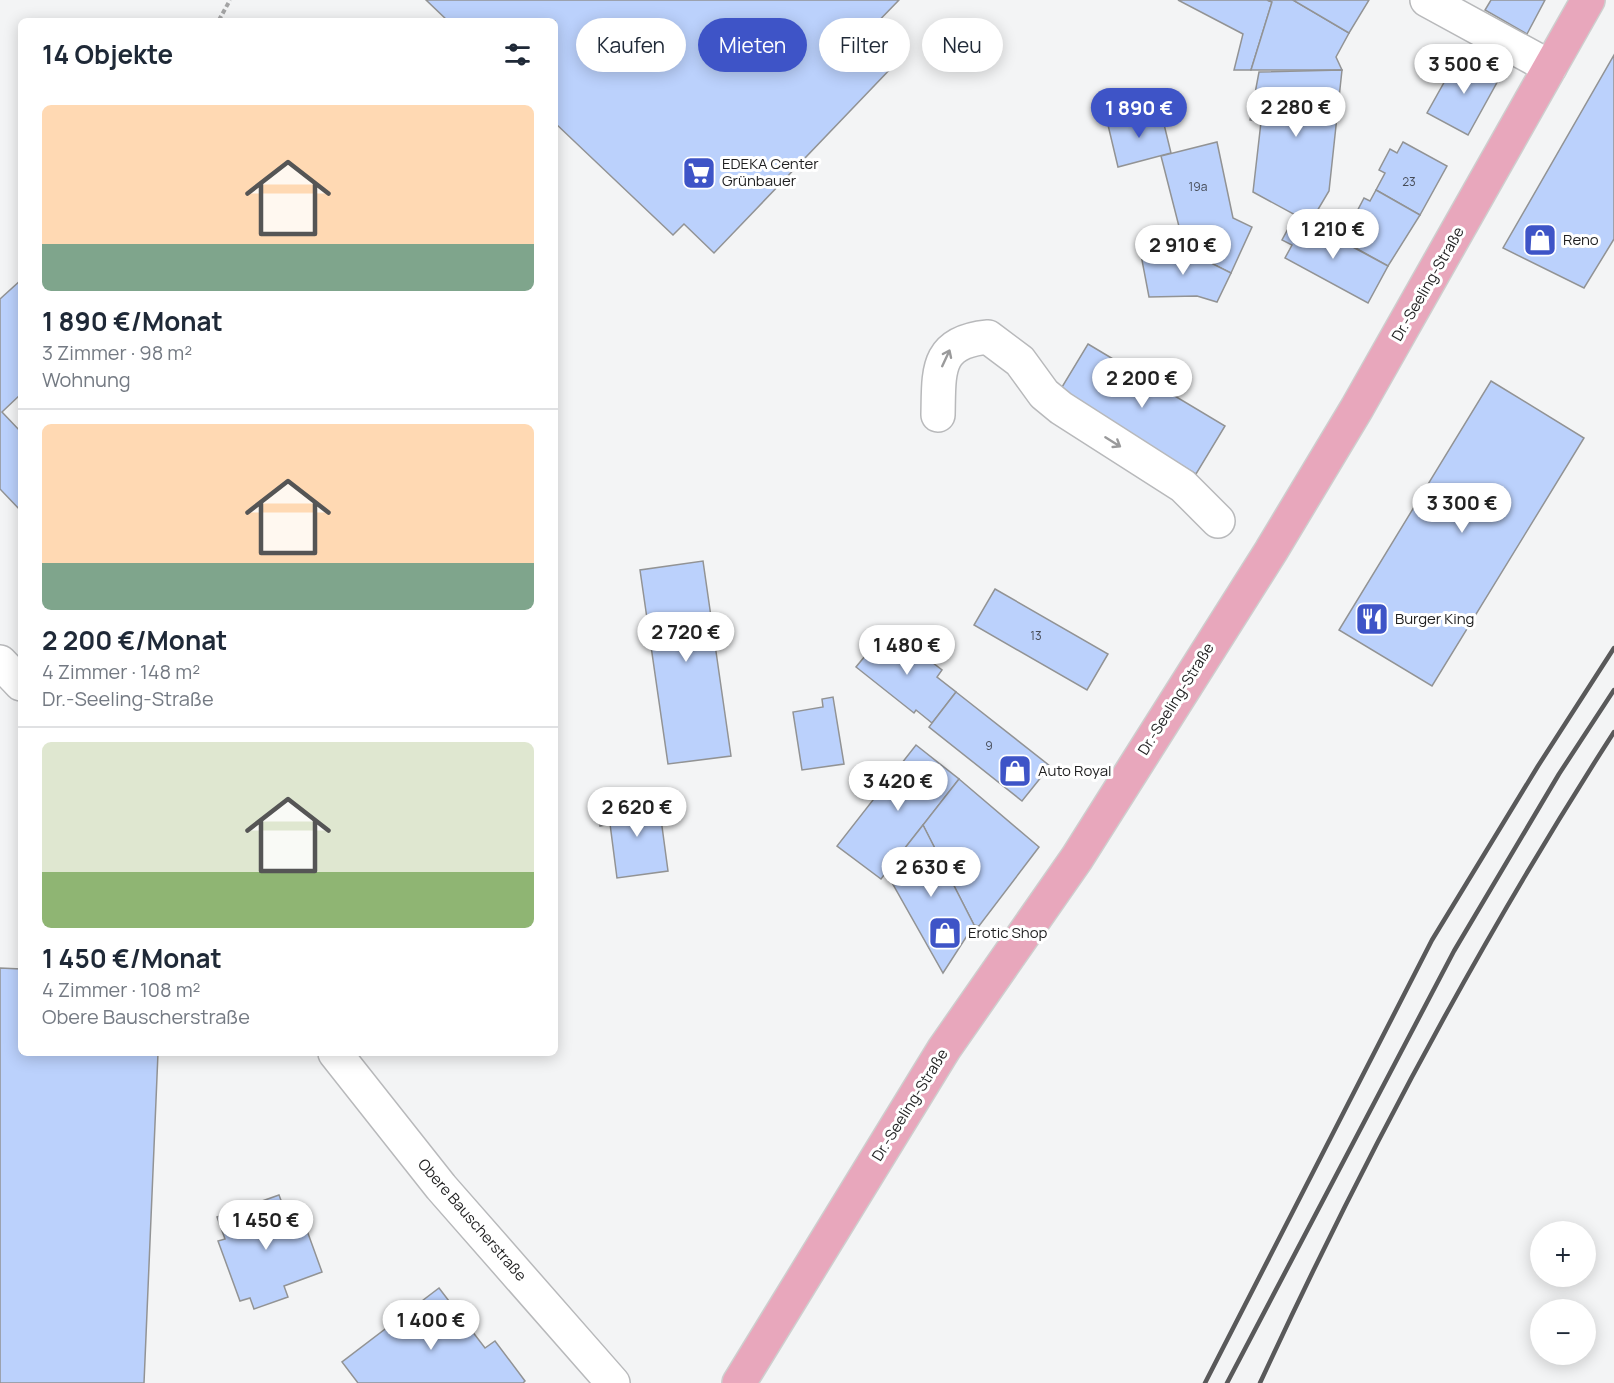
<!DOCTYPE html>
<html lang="de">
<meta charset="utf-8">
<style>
body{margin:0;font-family:Manrope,sans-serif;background:#f6f6f7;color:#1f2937;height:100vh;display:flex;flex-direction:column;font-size:22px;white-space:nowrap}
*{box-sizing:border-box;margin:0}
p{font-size:20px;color:#747a83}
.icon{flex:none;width:33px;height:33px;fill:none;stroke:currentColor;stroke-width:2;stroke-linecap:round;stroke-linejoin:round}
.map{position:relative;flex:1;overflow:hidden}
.panel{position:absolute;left:18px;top:18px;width:540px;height:1038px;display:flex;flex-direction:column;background:#fff;border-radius:9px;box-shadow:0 3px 15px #0003}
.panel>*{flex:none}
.hud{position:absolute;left:576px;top:18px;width:570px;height:54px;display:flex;gap:12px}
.fabs{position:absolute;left:1530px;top:1221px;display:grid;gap:12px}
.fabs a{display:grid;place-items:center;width:66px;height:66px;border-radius:50%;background:#fff;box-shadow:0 3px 15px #0003;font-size:30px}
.price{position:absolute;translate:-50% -51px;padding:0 14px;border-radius:21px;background:#fff;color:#222;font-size:20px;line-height:39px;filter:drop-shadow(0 2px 3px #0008)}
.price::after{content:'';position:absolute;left:50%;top:36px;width:18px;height:14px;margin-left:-9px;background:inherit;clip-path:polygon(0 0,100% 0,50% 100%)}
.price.on{background:#3e54c7;color:#fff}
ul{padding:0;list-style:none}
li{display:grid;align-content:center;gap:12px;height:318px;padding:0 24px}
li+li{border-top:2px solid #e0e1e3}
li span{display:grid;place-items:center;height:186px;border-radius:9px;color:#555}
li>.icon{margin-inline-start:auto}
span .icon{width:108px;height:108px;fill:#fffc;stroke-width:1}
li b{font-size:26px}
h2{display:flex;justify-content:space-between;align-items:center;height:72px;padding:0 24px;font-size:26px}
.chip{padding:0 21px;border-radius:27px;background:#fff;box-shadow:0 3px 15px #0003;font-size:21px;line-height:54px}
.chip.on{background:#3e54c7;color:#fff}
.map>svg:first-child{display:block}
.building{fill:#bbd1fc;stroke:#929394;stroke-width:1.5}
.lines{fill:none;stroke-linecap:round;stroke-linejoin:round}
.minor-casing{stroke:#b8b9bb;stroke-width:36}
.major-casing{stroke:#cecece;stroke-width:36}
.path{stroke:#a4a4a5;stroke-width:4;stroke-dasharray:4.5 3;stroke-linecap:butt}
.minor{stroke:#fff;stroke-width:33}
.major{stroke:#e8a7bc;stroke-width:33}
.rail{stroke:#59595a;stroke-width:4.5}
.oneway{stroke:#9a9a9b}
.labels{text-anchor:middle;stroke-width:6;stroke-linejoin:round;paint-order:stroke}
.number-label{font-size:12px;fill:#464c57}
.poi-label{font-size:15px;fill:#1f1f20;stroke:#fff;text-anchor:start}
.street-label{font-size:15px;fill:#1f1f20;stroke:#fff}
</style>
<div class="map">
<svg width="1614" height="1383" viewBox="0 0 1614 1383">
<rect width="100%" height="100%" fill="#f3f4f5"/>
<g class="building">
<path d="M426 0H899L866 34 896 63 714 253 684 224 673 235 555 123V21H448Z"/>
<path d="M1178 0H1267L1272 2 1251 70H1234L1243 34Z"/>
<path d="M1267 0H1293L1349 33 1336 57 1342 70H1251L1272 2Z"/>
<path d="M1293 0H1369L1349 33Z"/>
<path d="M1491 0H1545L1527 34 1485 10Z"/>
<path d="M1460 54 1500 77 1468 135 1427 113Z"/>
<path d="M1614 55V239L1584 288 1503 248Z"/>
<path d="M1342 70 1329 191 1310 223 1253 192 1261 122 1250 120 1259 72Z"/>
<path d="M1161 112 1171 153 1118 167 1108 125Z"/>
<path d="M1217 142 1233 218 1252 227 1231 273 1185 250 1161 156Z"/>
<path d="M1403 142 1447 166 1420 215 1376 190 1385 173 1379 170 1390 149 1397 153Z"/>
<path d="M1376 190 1420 215 1388 266 1345 242 1356 223 1352 221 1364 198 1370 201Z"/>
<path d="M1295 216 1388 266 1368 303 1285 258 1292 245 1282 240Z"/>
<path d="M1185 250 1231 273 1217 302 1197 296 1149 297 1141 255Z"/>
<path d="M21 280V394L2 412 21 432V511L0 489V299Z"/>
<path d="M1088 344 1225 426 1196 474 1059 392Z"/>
<path d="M1491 381 1584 438 1432 686 1339 630Z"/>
<path d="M703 561 731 756 668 764 640 570Z"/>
<path d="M995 589 1108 654 1087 690 974 625Z"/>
<path d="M888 628 942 670 937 677 956 692 932 723 916 710 914 713 856 667Z"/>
<path d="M956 692 1050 766 1022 801 929 727Z"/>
<path d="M833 697 844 764 802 770 793 712 823 707 822 699Z"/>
<path d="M916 745 959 779 881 879 837 846Z"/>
<path d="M959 779 1039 847 979 926 974 925 923 825Z"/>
<path d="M641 797 642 806 659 804 668 871 617 878 610 824 600 826 598 816 608 815V808L624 806 623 800Z"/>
<path d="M923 825 974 925 943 973 886 872Z"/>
<path d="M0 968 21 969V1053H158L144 1383H0Z"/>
<path d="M279 1195 288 1219 301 1214 322 1272 284 1286 288 1297 254 1309 250 1298 240 1301 218 1241 225 1239 217 1217Z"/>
<path d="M439 1288 485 1348 495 1341 525 1381 523 1383H358L342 1362Z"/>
</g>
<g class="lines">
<g class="minor-casing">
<g id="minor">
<path d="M1427 0 1550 67"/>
<path d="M938 415C939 371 935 342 988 337L1020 361 1044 394 1061 408 1183 486 1218 521"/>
<path d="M0 662 21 684"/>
<path d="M335 1053 441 1187 613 1383"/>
</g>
</g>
<g class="major-casing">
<path id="major" d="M739 1383 944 1049 1077 858 1271 551 1357 408 1588 0"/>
</g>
<path class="path" d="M219 20 230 0"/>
<use href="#minor" class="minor"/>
<use href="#major" class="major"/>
<g class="rail">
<path d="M1205 1383 1432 940 1538 766 1614 648"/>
<path d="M1227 1383 1454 951 1559 774 1614 690"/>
<path d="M1260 1383C1364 1158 1480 940 1614 732"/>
</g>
</g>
<defs><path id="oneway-shaft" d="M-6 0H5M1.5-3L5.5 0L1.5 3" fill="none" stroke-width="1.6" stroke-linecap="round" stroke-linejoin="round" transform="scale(1.5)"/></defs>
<g class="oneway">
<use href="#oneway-shaft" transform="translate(946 358) rotate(-65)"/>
<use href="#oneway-shaft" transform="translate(1113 442) rotate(32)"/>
</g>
<defs>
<g id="supermarket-square" transform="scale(1.725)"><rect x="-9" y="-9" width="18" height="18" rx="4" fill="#3e54c7" stroke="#fff"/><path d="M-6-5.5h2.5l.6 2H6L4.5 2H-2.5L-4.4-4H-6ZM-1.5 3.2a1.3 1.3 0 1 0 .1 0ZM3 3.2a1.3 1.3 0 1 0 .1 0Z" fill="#fff"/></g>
<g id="shop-square" transform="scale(1.725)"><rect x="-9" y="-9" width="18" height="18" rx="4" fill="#3e54c7" stroke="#fff"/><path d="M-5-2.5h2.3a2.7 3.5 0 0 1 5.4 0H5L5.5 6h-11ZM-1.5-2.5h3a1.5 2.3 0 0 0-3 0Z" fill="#fff"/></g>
<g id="restaurant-square" transform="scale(1.725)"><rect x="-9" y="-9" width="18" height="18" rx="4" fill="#3e54c7" stroke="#fff"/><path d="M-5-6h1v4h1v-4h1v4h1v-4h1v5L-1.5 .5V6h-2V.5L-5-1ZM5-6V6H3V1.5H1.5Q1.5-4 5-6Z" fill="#fff"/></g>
</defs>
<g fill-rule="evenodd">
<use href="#supermarket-square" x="699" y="173"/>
<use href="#shop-square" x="1540" y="240"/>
<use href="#restaurant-square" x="1372" y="619"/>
<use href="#shop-square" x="1015" y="771"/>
<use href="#shop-square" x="945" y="933"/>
</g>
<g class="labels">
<g class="number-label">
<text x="1409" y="186">23</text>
<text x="1198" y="191">19a</text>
<text x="1036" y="640">13</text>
<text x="989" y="750">9</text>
</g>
<g class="poi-label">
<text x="722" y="169">EDEKA Center<tspan x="722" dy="17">Grünbauer</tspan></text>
<text x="1563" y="245">Reno</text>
<text x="1395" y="624">Burger King</text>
<text x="1038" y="776">Auto Royal</text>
<text x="968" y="938">Erotic Shop</text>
</g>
<g class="street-label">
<text transform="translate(1428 284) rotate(-60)" y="5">Dr.-Seeling-Straße</text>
<text transform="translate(1176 699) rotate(-58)" y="5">Dr.-Seeling-Straße</text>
<text transform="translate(910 1105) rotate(-58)" y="5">Dr.-Seeling-Straße</text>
<text transform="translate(472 1220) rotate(49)" y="5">Obere Bauscherstraße</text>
</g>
</g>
</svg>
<div class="fabs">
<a>+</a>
<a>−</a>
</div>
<b class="price" style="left:1464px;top:95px">3 500 €</b>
<b class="price" style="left:1296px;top:138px">2 280 €</b>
<b class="price on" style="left:1139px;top:139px">1 890 €</b>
<b class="price" style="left:1333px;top:260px">1 210 €</b>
<b class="price" style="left:1183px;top:276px">2 910 €</b>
<b class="price" style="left:1142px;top:409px">2 200 €</b>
<b class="price" style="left:1462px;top:534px">3 300 €</b>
<b class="price" style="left:686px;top:663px">2 720 €</b>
<b class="price" style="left:907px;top:676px">1 480 €</b>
<b class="price" style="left:898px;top:812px">3 420 €</b>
<b class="price" style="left:637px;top:838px">2 620 €</b>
<b class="price" style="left:931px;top:898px">2 630 €</b>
<b class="price" style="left:266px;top:1251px">1 450 €</b>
<b class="price" style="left:431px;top:1351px">1 400 €</b>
<div class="hud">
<a class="chip">Kaufen</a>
<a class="chip on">Mieten</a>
<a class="chip">Filter</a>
<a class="chip">Neu</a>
</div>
<section class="panel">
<h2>14 Objekte<svg class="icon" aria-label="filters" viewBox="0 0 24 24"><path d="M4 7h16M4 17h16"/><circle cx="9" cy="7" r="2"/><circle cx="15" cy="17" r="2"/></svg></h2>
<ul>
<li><span style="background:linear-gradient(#ffd9b3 75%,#7fa58c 0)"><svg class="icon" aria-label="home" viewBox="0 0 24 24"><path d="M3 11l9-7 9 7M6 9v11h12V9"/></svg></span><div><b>1 890 €/Monat</b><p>3 Zimmer · 98 m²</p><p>Wohnung</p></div></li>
<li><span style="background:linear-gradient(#ffd9b3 75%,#7fa58c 0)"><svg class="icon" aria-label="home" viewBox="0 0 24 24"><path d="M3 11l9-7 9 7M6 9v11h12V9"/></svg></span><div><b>2 200 €/Monat</b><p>4 Zimmer · 148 m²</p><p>Dr.-Seeling-Straße</p></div></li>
<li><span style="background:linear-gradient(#dfe7d0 70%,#8fb573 0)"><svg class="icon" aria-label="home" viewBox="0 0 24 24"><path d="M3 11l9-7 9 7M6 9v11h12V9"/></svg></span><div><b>1 450 €/Monat</b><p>4 Zimmer · 108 m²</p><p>Obere Bauscherstraße</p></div></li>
</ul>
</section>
</div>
